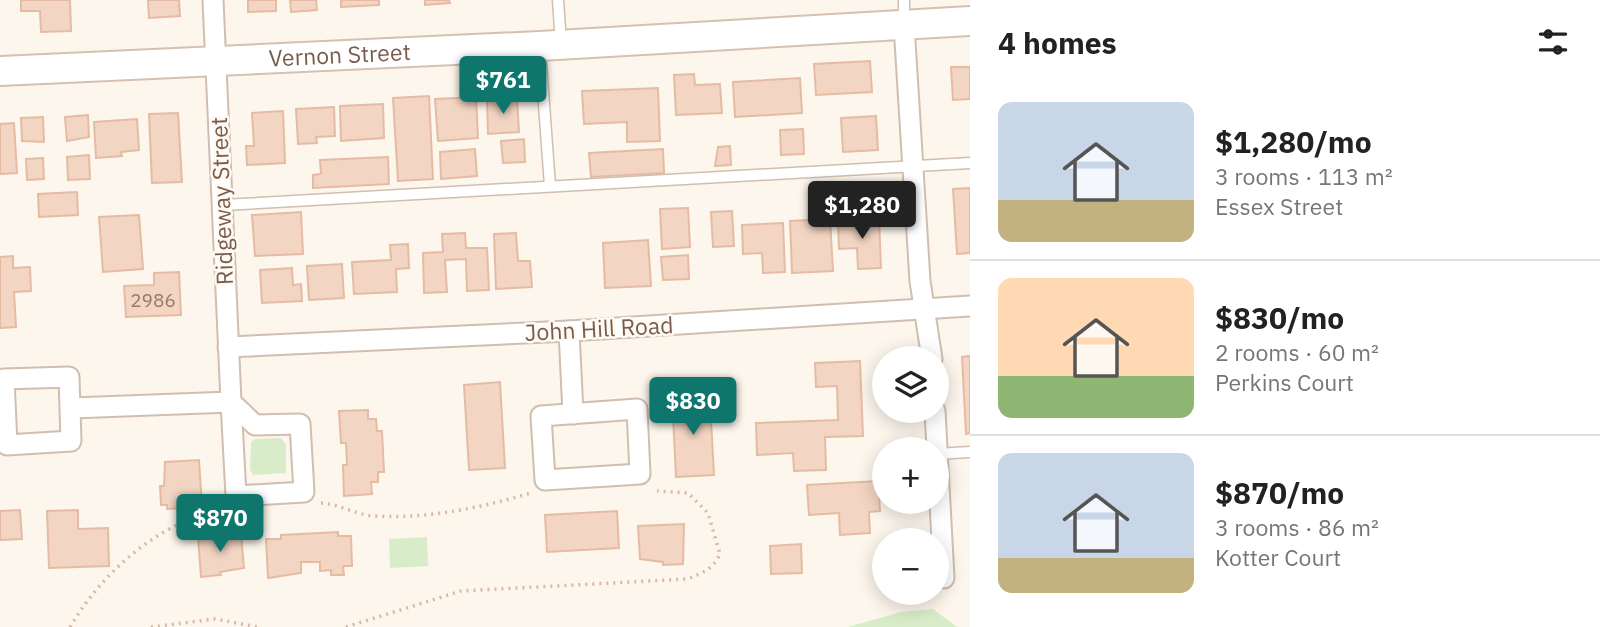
<!DOCTYPE html>
<meta charset="utf-8">
<style>
body{margin:0;font-family:"IBM Plex Sans",sans-serif;background:#f2f2f2;color:#222;height:100vh;display:flex;flex-direction:column;font-size:26px;white-space:nowrap}
*{box-sizing:border-box;margin:0}
p{font-size:23px;color:#767676}
.icon{flex:none;width:38px;height:38px;fill:none;stroke:currentColor;stroke-width:2;stroke-linecap:round;stroke-linejoin:round}
.map{position:relative;flex:1;overflow:hidden}
.details{display:flex;flex-direction:column;background:#fff;width:630px}
.details>*{flex:none}
.tools{position:absolute;left:872px;top:346px;display:grid;gap:14px}
.tools a{display:grid;place-items:center;width:77px;height:77px;border-radius:50%;background:#fff;box-shadow:0 4px 18px #0003;font-size:35px}
.price{position:absolute;translate:-50% -60px;padding:0 16px;border-radius:7px;background:#0f766e;color:#fff;font-size:23px;line-height:46px;filter:drop-shadow(0 2px 4px #0008)}
.price::after{content:'';position:absolute;left:50%;top:42px;width:21px;height:16px;margin-left:-10px;background:inherit;clip-path:polygon(0 0,100% 0,50% 100%)}
.price.current{background:#222;color:#fff}
ul{padding:0;list-style:none}
li{display:flex;align-items:center;gap:21px;height:175px;padding:0 28px}
li+li{border-top:2px solid #e0e0e0}
li span{display:grid;place-items:center;flex:none;width:196px;height:140px;border-radius:14px;color:#555}
li>.icon{margin-inline-start:auto}
span .icon{width:84px;height:84px;fill:#fffc;stroke-width:1}
li b{font-size:30px}
h2{display:flex;justify-content:space-between;align-items:center;height:84px;padding:0 28px;font-size:30px}
main{display:flex;flex:1;min-height:0}
.map>svg:first-child{display:block}
.green{fill:#d8ecc9}
.building{fill:#f3d5c3;stroke:#e6bba3;stroke-width:2}
.lines{fill:none;stroke-linecap:round;stroke-linejoin:round}
.lane-casing{stroke:#d1beb0;stroke-width:13}
.street-casing{stroke:#d1beb0;stroke-width:23}
.secondary-casing{stroke:#d6c0b0;stroke-width:32}
.path{stroke:#d9b8a5;stroke-width:3.5;stroke-dasharray:2 5;stroke-linecap:butt}
.lane{stroke:#fff;stroke-width:10}
.street{stroke:#fff;stroke-width:19}
.secondary{stroke:#fff;stroke-width:28}
.labels{text-anchor:middle;stroke-width:5;stroke-linejoin:round;paint-order:stroke}
.number-label{font-size:19px;fill:#987a6a}
.street-label{font-size:23px;fill:#7a5c4d;stroke:#fffaf3}
</style>
<main>
<div class="map">
<svg width="970" height="627" viewBox="0 0 970 627">
<rect width="100%" height="100%" fill="#fdf6ec"/>
<g class="green">
<path d="M281 438 286 445V473L253 475 250 469 251 442 255 439Z"/>
<path d="M427 537 428 566 390 568 389 539Z"/>
<path d="M933 609 957 627H848L901 612Z"/>
</g>
<g class="building">
<path d="M21 0H70L71 31 41 32 40 11H21Z"/>
<path d="M148 0H179L180 16 149 18Z"/>
<path d="M248 0H276V11L248 12Z"/>
<path d="M290 0H316L317 10 291 12Z"/>
<path d="M341 0H379V5L341 7Z"/>
<path d="M425 0H449L450 3 425 5Z"/>
<path d="M870 61 872 92 816 95 814 64Z"/>
<path d="M951 67H970V99L953 100Z"/>
<path d="M694 74 695 85 720 84 722 113 676 115 674 75Z"/>
<path d="M800 78 802 113 735 117 733 82Z"/>
<path d="M658 88 660 141 627 142V122L584 124 582 91Z"/>
<path d="M429 96 433 179 398 181 393 98Z"/>
<path d="M476 97 478 138 438 141 435 99Z"/>
<path d="M517 98 519 132 488 134 487 100Z"/>
<path d="M383 104 384 138 341 141 340 106Z"/>
<path d="M334 107 335 136 316 137 317 143 298 144 296 109Z"/>
<path d="M283 111 285 163 247 165 246 146H254L252 113Z"/>
<path d="M178 113 182 182 152 183 149 114Z"/>
<path d="M88 115 89 137 67 141 65 117Z"/>
<path d="M876 116 878 150 843 152 841 118Z"/>
<path d="M43 117 44 142 22 141 21 118Z"/>
<path d="M137 119 139 150 121 152 122 156 96 158 94 122Z"/>
<path d="M14 123 17 173 0 174V124Z"/>
<path d="M803 129 804 154 781 155 780 130Z"/>
<path d="M524 139 525 162 503 163 501 141Z"/>
<path d="M730 146 731 165 715 166 718 147Z"/>
<path d="M475 149 477 176 441 179 440 152Z"/>
<path d="M663 149 664 173 591 177 589 153Z"/>
<path d="M89 155 90 179 68 180 67 157Z"/>
<path d="M388 157 389 184 313 188V175L321 174 320 160Z"/>
<path d="M43 158 44 179 27 180 26 159Z"/>
<path d="M970 188V253L957 254 953 189Z"/>
<path d="M77 192 78 215 39 217 38 194Z"/>
<path d="M688 208 690 247 662 249 660 209Z"/>
<path d="M732 211 734 246 713 247 711 212Z"/>
<path d="M301 212 303 254 255 256 252 215Z"/>
<path d="M139 215 143 269 103 272 99 217Z"/>
<path d="M879 218 881 268 858 269 857 248 839 249 838 221Z"/>
<path d="M830 219 833 271 792 273 790 221Z"/>
<path d="M783 223 785 272 763 273 762 253 743 254 742 225Z"/>
<path d="M465 233 466 248H487L489 290 467 291 466 259 445 260 447 292 424 293 423 253 443 252 442 234Z"/>
<path d="M516 233 518 261H530L532 287 496 289 494 234Z"/>
<path d="M648 240 651 286 605 288 603 243Z"/>
<path d="M408 244 409 268 396 269 397 292 354 294 352 262 391 260 390 245Z"/>
<path d="M688 255 689 279 663 280 661 257Z"/>
<path d="M13 256V268L30 267 31 291 14 292 16 327 0 328V257Z"/>
<path d="M342 264 344 298 309 300 307 266Z"/>
<path d="M292 268 293 285 301 284 302 301 262 303 260 270Z"/>
<path d="M179 272 181 315 126 317 124 286 154 285V273Z"/>
<path d="M970 356V433L966 434 962 357Z"/>
<path d="M860 361 863 436 825 437 826 470 794 471 793 453 757 455 756 423 838 420 837 386 816 387 815 363Z"/>
<path d="M500 382 505 468 469 470 464 385Z"/>
<path d="M693 395V403L710 402 714 475 676 477 672 396Z"/>
<path d="M368 410V419H376L377 431H382L384 472H378V482H371L372 494 344 496 343 465H347L346 443H341L339 411Z"/>
<path d="M199 460 202 507 167 509V505H161L160 486H164L165 462Z"/>
<path d="M878 481 880 511 869 512 870 533 840 535 839 513 809 515 807 485Z"/>
<path d="M20 510 22 539 0 540V511Z"/>
<path d="M78 510V529L108 528 109 566 49 568 47 511Z"/>
<path d="M617 511 619 548 547 552 545 515Z"/>
<path d="M684 524 683 564 663 565V562L640 559 638 526Z"/>
<path d="M338 532V536H351L352 566H343L344 575H331V570L320 571V562H301V573L268 578 266 539H281V535Z"/>
<path d="M241 534 244 568 220 572 221 575 201 577 198 537Z"/>
<path d="M801 544 802 573 771 574 770 546Z"/>
</g>
<g class="lines">
<g class="lane-casing">
<g id="lane">
<path d="M558 0 561 44"/>
<path d="M904 21V0"/>
<path d="M540 50 550 186"/>
<path d="M223 205 970 163"/>
<path d="M937 454 970 452"/>
</g>
</g>
<g class="street-casing">
<g id="street">
<path d="M904 25 920 281 932 359"/>
<path d="M569 331 573 414"/>
<path d="M228 347 569 331 970 306"/>
<path d="M69 377 71 441 7 445 4 379Z"/>
<path d="M231 402 255 425 300 424 304 492 236 496Z"/>
<path d="M72 408 231 402 213 0"/>
<path d="M637 409 640 474 545 480 541 416Z"/>
<path d="M935 411 944 578"/>
</g>
</g>
<g class="secondary-casing">
<g id="secondary">
<path id="s1" d="M0 71 540 46 970 21"/>
</g>
</g>
<g class="path">
<path d="M321 503C339 504 356 515 374 516 428 519 479 508 531 493"/>
<path d="M70 627C104 570 157 525 221 508"/>
<path d="M151 627 215 619 258 627"/>
<path d="M346 627 461 591 687 579C703 573 713 569 720 554L708 513 688 493 657 491"/>
</g>
<use href="#lane" class="lane"/>
<use href="#street" class="street"/>
<use href="#secondary" class="secondary"/>
</g>
<g class="labels">
<g class="number-label">
<text x="153" y="307">2986</text>
</g>
<g class="street-label">
<text dy="8" stroke="none"><textPath href="#s1" startOffset="340">Vernon Street</textPath></text>
<text transform="translate(222 201) rotate(-92)" y="8">Ridgeway Street</text>
<text transform="translate(599 329) rotate(-3)" y="8">John Hill Road</text>
</g>
</g>
</svg>
<div class="tools">
<a><svg class="icon" aria-label="layers" viewBox="0 0 24 24"><path d="M12 4l9 5-9 5-9-5zM3 14l9 5 9-5"/></svg></a>
<a>+</a>
<a>−</a>
</div>
<b class="price" style="left:503px;top:116px">$761</b>
<b class="price current" style="left:862px;top:241px">$1,280</b>
<b class="price" style="left:693px;top:437px">$830</b>
<b class="price" style="left:220px;top:554px">$870</b>
</div>
<section class="details">
<h2>4 homes<svg class="icon" aria-label="filters" viewBox="0 0 24 24"><path d="M4 7h16M4 17h16"/><circle cx="9" cy="7" r="2"/><circle cx="15" cy="17" r="2"/></svg></h2>
<ul>
<li><span style="background:linear-gradient(#c9d6e8 70%,#c2b280 0)"><svg class="icon" aria-label="home" viewBox="0 0 24 24"><path d="M3 11l9-7 9 7M6 9v11h12V9"/></svg></span><div><b>$1,280/mo</b><p>3 rooms · 113 m²</p><p>Essex Street</p></div></li>
<li><span style="background:linear-gradient(#ffd9b3 70%,#8fb573 0)"><svg class="icon" aria-label="home" viewBox="0 0 24 24"><path d="M3 11l9-7 9 7M6 9v11h12V9"/></svg></span><div><b>$830/mo</b><p>2 rooms · 60 m²</p><p>Perkins Court</p></div></li>
<li><span style="background:linear-gradient(#c9d6e8 75%,#c2b280 0)"><svg class="icon" aria-label="home" viewBox="0 0 24 24"><path d="M3 11l9-7 9 7M6 9v11h12V9"/></svg></span><div><b>$870/mo</b><p>3 rooms · 86 m²</p><p>Kotter Court</p></div></li>
</ul>
</section>
</main>
